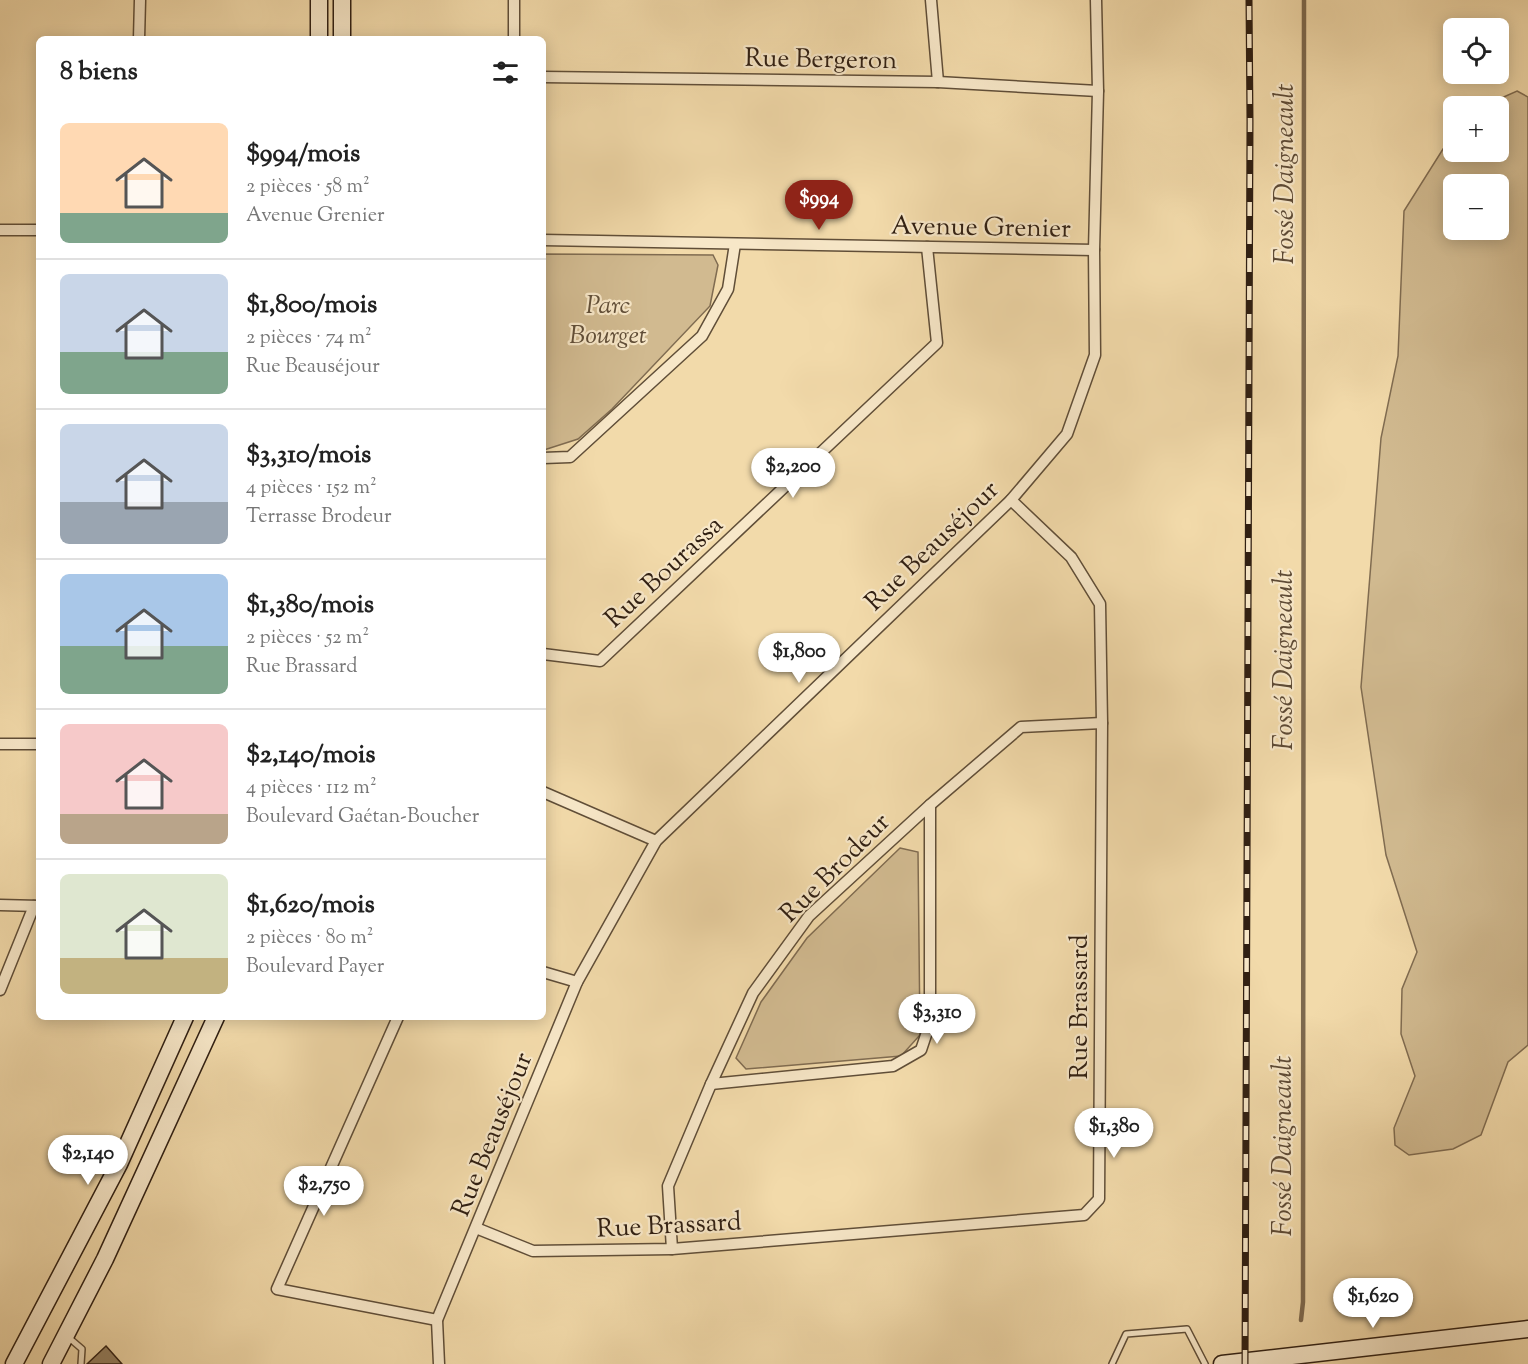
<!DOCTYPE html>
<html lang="fr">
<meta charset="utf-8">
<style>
body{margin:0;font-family:"Sorts Mill Goudy",serif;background:#f6f6f6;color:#222;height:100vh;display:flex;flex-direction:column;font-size:22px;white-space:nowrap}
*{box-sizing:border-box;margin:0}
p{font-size:20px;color:#767676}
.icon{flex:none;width:33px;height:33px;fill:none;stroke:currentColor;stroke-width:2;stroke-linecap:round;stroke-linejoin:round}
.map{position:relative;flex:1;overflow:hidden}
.drawer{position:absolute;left:36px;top:36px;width:510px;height:984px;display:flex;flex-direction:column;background:#fff;border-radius:9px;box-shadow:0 3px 15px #0003}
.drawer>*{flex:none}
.tools{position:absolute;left:1443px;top:18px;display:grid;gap:12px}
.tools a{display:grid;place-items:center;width:66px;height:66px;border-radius:9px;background:#fff;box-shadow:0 3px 15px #0003;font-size:30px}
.price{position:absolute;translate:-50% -51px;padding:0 14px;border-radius:21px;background:#fff;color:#222;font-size:20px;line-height:39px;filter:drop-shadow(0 2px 3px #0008)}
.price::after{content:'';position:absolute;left:50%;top:36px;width:18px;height:14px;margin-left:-9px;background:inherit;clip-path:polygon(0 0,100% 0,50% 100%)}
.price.active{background:#8f2418;color:#fff}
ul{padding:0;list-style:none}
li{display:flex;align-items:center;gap:18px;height:150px;padding:0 24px}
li+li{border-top:2px solid #e0e0e0}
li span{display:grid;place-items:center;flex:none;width:168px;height:120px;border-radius:9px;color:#555}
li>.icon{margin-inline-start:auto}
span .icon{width:72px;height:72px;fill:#fffc;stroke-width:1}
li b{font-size:26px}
h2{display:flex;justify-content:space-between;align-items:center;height:72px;padding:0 24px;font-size:26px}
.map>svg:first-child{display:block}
.green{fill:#d1ba90;stroke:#806c51;stroke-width:1.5;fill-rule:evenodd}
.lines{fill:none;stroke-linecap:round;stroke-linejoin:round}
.stream{stroke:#7d694e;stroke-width:4.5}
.building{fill:#958061;stroke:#301f12;stroke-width:1.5}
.lane-casing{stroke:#604e38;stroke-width:8}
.street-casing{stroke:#604e38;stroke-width:13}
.secondary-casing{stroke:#301f12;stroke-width:19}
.lane{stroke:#f7e7c8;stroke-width:5}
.street{stroke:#f7e7c8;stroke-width:10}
.secondary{stroke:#f7e7c8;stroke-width:16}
.rail-casing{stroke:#301f12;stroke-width:7}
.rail{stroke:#f7e7c8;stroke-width:4.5;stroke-dasharray:14;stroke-linecap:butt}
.labels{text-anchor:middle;stroke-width:4.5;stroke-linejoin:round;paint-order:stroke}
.street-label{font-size:26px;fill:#301f12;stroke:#f7e7c8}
.park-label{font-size:26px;font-style:italic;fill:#604e38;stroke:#f7e7c8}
.water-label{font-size:27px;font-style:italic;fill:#5d4a35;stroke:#f7e7c8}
</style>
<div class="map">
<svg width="1528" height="1364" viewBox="0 0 1528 1364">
<rect width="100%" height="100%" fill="#f2daaa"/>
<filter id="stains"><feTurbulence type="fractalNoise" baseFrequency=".00333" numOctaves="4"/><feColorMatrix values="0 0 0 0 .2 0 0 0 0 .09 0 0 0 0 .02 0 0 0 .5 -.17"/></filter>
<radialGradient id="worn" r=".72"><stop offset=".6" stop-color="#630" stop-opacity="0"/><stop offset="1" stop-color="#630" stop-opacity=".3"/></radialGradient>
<g class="green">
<path d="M1517 91 1528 97V1045L1508 1062 1481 1135 1453 1149 1409 1155 1395 1145 1394 1128 1415 1076 1401 1034 1402 989 1417 952 1386 855 1361 687 1381 438 1398 356 1404 211 1443 149 1453 139 1454 152H1498V106H1490L1497 100ZM1498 184V230H1454V184Z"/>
<path d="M543 254 713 255 718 265 710 306 612 409 578 439 544 450Z"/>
<path d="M900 848 918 852 920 1035 901 1056 746 1069 736 1058 761 1002 807 938Z"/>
</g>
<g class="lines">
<path class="stream" d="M1301 1320 1303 1302 1304 0"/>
</g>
<path class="building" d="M106 1346 122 1364H87Z"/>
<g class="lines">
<g class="lane-casing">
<g id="lane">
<path d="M68 1337 82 1349 81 1364"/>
<path d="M1112 1364 1126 1334 1187 1329 1205 1364"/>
</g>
</g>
<g class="street-casing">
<g id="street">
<path d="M931 0 938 82"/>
<path d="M139 39 140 0"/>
<path d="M514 39V0"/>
<path d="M543 77 938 82 1098 91"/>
<path d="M0 230H39"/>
<path d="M543 240 1094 250"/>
<path d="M543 458 570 457 702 336 728 289 735 244"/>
<path d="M543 654 600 661 937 343 927 247"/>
<path d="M0 744H39"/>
<path d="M543 792 656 841"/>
<path d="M0 905 39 906"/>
<path d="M543 972 577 982"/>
<path d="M0 990 34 906"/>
<path d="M398 1017 277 1289 437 1320"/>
<path d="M711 1084 893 1066 921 1050 930 1023V805"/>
<path d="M476 1228 533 1251 672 1249 1084 1215 1099 1199 1102 723 1100 604 1071 557 1011 500"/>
<path d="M672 1249 668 1186 711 1084 753 993 809 916 930 805 1021 727 1102 723"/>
<path d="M439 1364 437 1320 577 982 656 841 1011 500 1067 434 1095 355 1094 250 1098 91 1096 0"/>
</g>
</g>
<g class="secondary-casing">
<g id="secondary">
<path d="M319 39V0"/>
<path d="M342 39V0"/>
<path d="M14 1364 119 1164 185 1017"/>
<path d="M51 1364 105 1259 216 1017"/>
<path d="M1222 1364 1528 1329"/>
</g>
</g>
<use href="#lane" class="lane"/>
<use href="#street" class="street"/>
<use href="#secondary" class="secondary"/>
<g class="rail-casing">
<path id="rail" d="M1245 1364 1250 122 1249 0"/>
</g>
<use href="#rail" class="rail"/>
</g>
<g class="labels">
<g class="street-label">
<text transform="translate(821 58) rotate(1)" y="9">Rue Bergeron</text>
<text transform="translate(981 226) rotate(1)" y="9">Avenue Grenier</text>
<text transform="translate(931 545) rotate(-44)" y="9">Rue Beauséjour</text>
<text transform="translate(663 571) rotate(-43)" y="9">Rue Bourassa</text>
<text transform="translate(834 867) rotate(-45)" y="9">Rue Brodeur</text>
<text transform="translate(1078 1007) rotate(-90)" y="9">Rue Brassard</text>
<text transform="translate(491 1134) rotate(-68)" y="9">Rue Beauséjour</text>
<text transform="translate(669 1224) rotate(-3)" y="9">Rue Brassard</text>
</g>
<g class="park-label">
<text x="608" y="313">Parc<tspan x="608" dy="30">Bourget</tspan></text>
</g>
<g class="water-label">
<text transform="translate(1284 174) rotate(-90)" y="9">Fossé Daigneault</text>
<text transform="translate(1283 660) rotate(-90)" y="9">Fossé Daigneault</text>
<text transform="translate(1282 1146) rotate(-90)" y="9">Fossé Daigneault</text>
</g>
</g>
<rect width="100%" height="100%" filter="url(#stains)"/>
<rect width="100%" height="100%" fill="url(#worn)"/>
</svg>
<div class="tools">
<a><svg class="icon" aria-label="locate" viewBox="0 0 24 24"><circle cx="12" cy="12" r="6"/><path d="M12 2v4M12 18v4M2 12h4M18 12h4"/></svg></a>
<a>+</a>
<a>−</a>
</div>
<b class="price active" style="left:819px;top:231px">$994</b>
<b class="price" style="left:793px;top:499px">$2,200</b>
<b class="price" style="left:799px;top:684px">$1,800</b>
<b class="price" style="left:937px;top:1045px">$3,310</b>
<b class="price" style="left:1114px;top:1159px">$1,380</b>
<b class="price" style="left:88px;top:1186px">$2,140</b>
<b class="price" style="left:324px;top:1217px">$2,750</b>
<b class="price" style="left:1373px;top:1329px">$1,620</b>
<section class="drawer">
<h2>8 biens<svg class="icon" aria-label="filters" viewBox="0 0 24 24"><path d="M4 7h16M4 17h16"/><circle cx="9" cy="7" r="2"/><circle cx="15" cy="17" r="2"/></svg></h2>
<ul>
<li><span style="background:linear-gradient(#ffd9b3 75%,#7fa58c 0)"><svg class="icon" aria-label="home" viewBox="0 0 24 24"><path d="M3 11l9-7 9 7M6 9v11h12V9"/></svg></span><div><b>$994/mois</b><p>2 pièces · 58 m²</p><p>Avenue Grenier</p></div></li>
<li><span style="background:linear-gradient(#c9d6e8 65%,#7fa58c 0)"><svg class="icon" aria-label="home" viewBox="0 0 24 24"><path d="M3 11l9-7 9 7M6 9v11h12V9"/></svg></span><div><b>$1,800/mois</b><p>2 pièces · 74 m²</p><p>Rue Beauséjour</p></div></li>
<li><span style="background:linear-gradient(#c9d6e8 65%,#9aa5b1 0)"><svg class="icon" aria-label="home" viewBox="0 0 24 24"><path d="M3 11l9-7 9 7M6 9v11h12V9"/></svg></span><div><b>$3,310/mois</b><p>4 pièces · 152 m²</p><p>Terrasse Brodeur</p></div></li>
<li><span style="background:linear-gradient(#a9c7e8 60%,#7fa58c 0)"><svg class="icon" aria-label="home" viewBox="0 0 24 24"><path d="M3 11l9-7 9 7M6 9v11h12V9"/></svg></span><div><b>$1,380/mois</b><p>2 pièces · 52 m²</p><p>Rue Brassard</p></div></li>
<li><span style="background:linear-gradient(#f6c9c9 75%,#b9a48a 0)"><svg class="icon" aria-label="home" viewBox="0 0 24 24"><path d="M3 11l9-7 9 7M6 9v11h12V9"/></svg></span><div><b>$2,140/mois</b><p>4 pièces · 112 m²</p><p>Boulevard Gaétan-Boucher</p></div></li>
<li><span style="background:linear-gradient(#dfe7d0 70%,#c2b280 0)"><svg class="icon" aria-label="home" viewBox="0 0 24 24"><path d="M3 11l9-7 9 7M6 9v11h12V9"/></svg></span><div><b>$1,620/mois</b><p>2 pièces · 80 m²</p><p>Boulevard Payer</p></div></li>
</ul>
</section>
</div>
